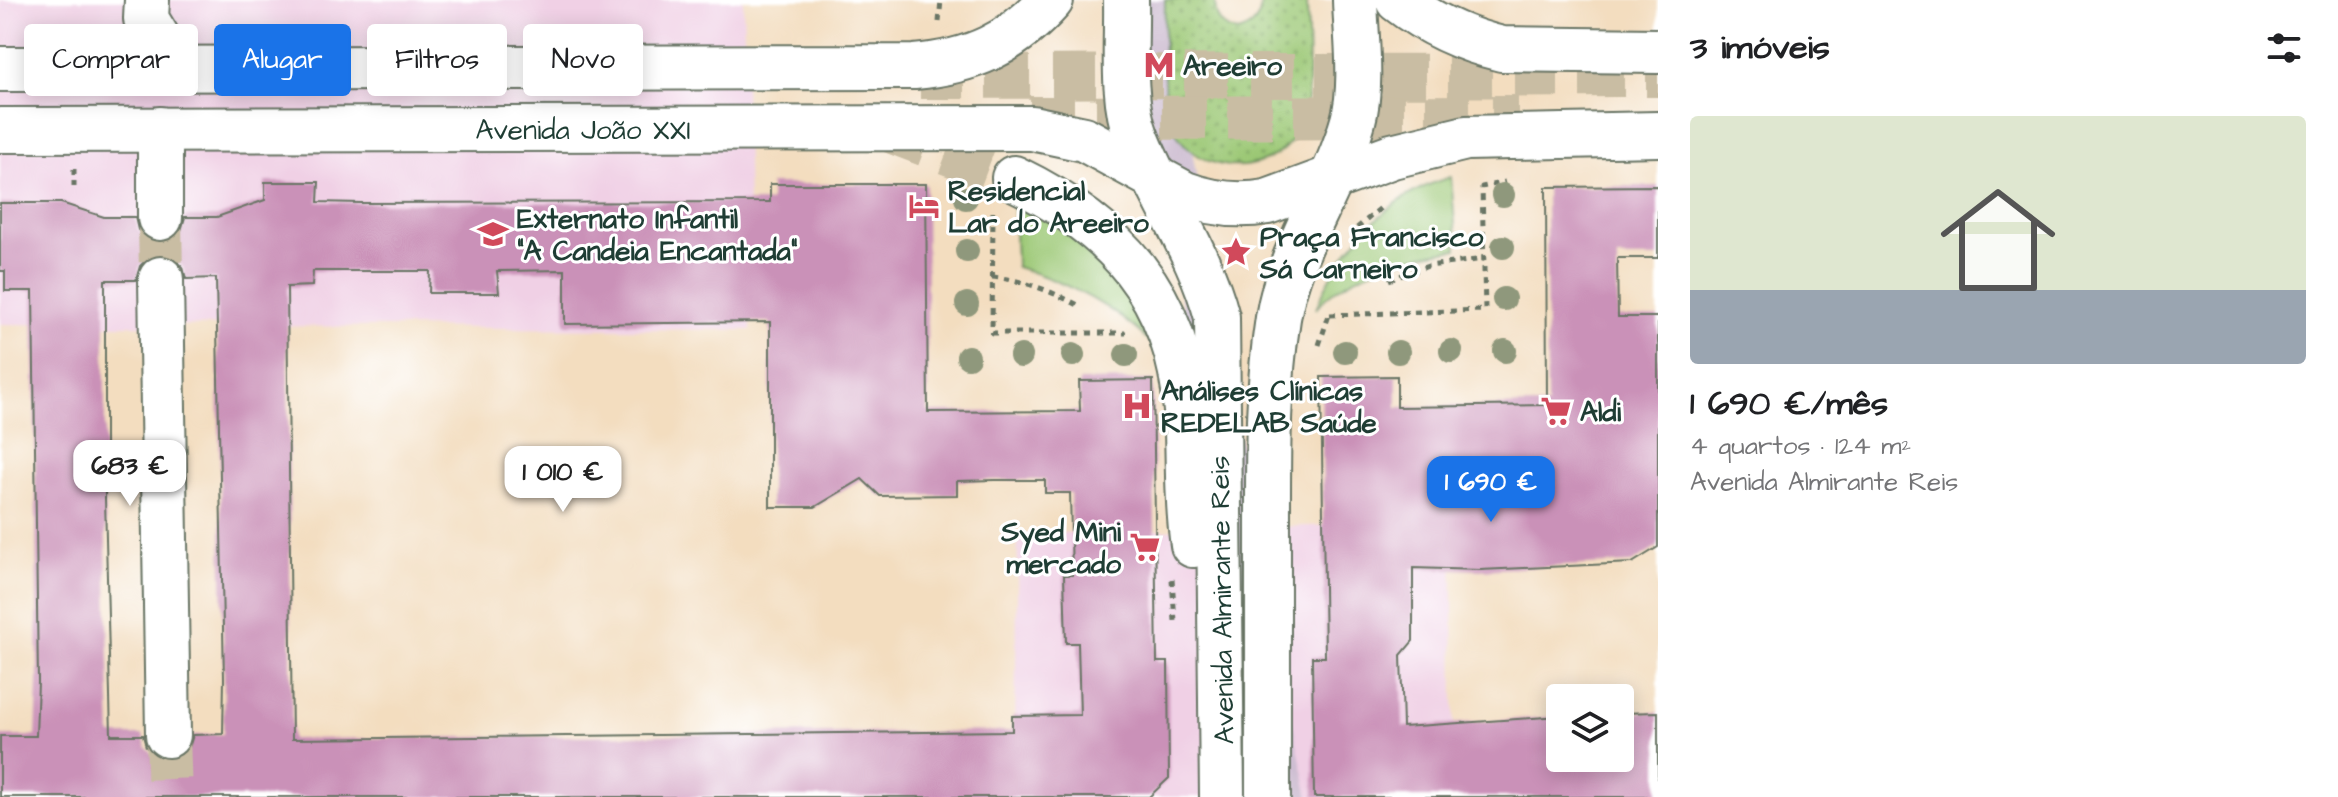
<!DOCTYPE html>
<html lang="pt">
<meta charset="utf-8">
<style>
body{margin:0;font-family:"Architects Daughter",sans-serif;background:#f6f6f6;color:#202124;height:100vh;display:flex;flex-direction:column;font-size:30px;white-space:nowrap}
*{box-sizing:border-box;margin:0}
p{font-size:26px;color:#757577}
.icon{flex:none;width:44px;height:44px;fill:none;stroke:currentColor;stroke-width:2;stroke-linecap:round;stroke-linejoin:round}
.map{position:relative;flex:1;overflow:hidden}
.details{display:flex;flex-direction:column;background:#fff;width:680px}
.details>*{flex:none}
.top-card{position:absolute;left:24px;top:24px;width:760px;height:72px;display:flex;gap:16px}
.controls{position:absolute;left:1546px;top:684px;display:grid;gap:16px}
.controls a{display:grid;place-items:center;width:88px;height:88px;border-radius:8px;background:#fff;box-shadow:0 4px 20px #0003;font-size:40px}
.price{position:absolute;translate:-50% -68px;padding:0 18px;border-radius:16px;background:#fff;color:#222;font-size:26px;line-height:52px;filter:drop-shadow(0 2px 4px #0008)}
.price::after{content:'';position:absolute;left:50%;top:48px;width:24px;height:18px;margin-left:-12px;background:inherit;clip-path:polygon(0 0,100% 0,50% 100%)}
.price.active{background:#1a73e8;color:#fff}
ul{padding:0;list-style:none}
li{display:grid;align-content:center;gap:16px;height:424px;padding:0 32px}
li+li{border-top:2px solid #e0e0e0}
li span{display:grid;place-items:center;height:248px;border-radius:8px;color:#555}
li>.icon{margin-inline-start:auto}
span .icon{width:144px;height:144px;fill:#fffc;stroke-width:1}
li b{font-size:34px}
h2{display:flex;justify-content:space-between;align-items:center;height:96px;padding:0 32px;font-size:34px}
.tag{padding:0 28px;border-radius:8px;background:#fff;box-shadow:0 4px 20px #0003;font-size:28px;line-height:72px}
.tag.active{background:#1a73e8;color:#fff}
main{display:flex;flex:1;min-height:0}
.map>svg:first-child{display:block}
.built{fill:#f0d0e5}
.railway{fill:#cebed2}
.grass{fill:url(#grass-dots);stroke:#5d8254;stroke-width:2}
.garden{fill:#9bc875;stroke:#5d8254;stroke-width:2}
.building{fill:#ca91b8;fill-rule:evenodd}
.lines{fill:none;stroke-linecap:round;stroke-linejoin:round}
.minor-tunnel{stroke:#c9bda3;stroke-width:44;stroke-dasharray:44 22;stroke-linecap:butt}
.major-tunnel{stroke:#c9bda3;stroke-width:44;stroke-dasharray:44 22;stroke-linecap:butt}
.minor-casing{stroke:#697565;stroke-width:48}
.major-casing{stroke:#697565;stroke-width:48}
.path{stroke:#697565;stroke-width:5;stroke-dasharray:6 6;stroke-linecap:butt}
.minor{stroke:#fff;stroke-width:44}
.major{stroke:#fff;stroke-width:44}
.tree{fill:#8f987b}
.labels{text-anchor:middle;stroke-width:6;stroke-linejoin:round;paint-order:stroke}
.poi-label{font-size:28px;font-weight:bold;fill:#1f3d34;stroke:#fff;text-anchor:start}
.street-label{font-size:28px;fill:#1f3d34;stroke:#fff}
</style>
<main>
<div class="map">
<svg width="1658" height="797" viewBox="0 0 1658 797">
<defs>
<pattern id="grass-dots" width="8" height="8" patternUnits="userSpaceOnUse" patternTransform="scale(2)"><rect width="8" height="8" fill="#9bc875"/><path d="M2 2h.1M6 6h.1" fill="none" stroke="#7ea461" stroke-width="1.8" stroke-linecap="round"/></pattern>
</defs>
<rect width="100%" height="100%" fill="#fff"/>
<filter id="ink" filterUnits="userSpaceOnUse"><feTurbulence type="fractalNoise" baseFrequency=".0125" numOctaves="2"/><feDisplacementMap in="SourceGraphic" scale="16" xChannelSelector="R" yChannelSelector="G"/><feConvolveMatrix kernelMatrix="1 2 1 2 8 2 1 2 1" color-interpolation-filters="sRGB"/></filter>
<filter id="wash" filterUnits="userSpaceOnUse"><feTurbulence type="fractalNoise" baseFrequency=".006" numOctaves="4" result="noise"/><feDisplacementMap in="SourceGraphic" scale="32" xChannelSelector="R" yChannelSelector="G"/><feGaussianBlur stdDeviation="1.8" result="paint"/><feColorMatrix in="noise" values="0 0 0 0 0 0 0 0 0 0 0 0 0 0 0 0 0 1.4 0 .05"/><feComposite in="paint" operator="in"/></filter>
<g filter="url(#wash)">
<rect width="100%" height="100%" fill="#f3ddbf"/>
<g class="built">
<path d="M0 0H743L751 330 0 324Z"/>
<path d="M1452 522 1455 797H1014L1018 534Z"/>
</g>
<path class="railway" d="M1131 0H1167L1274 642 1309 797H1256L1206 450Z"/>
<path class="grass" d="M1165 0H1215C1215 18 1220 28 1238 32 1256 27 1261 17 1261 0H1307C1307 35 1315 104 1297 133 1266 184 1185 175 1169 116 1160 86 1165 33 1165 0Z"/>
<g class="garden">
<path d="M1451 177 1457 249C1414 254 1342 273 1316 309 1339 249 1387 195 1451 177Z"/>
<path d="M1014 196 1060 220 1126 287 1152 344C1114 306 1067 282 1016 267Z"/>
</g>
<g id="blocks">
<g class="building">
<path d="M265 182H319L318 202 361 203 770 202V184H926L928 412 1080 411 1079 381 1153 380 1157 662H1168L1169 778 1149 797H0V736H36L38 682 33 291H5V271H0V203H61L104 217H135L138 230 147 239 161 243 172 240 181 231 185 217H217L265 200ZM160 254 174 258 183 267 186 279 216 278 224 679 223 734 193 735 189 748 180 757 169 760 155 756 146 747 143 735H111L105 499V280H136L140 266 149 257ZM565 270V324L770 322V507H815L862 479 880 496 957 495V481L995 480H1045V493H1070L1072 575H1064L1066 643H1078L1080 715 1012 716V731L292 739 287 287 312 286 313 271H430L429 293H499L497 271Z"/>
<path d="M1658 186V258H1617L1618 317H1658V547L1632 563 1480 570 1413 568V641L1401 655 1403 727 1560 716V758H1620V713L1658 712V797H1314L1312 657H1325L1321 377 1397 376V407L1547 405 1546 187Z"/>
</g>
</g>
</g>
<g filter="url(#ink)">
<use href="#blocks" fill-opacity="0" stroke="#697565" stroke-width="2"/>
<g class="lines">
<g class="minor-tunnel">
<path d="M160 218 161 279"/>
<path d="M168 735 170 797"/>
</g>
<g class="major-tunnel">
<path d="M920 77 1658 75"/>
<path d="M1030 118 1518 117"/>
<path d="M885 129 1014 178"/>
</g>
<g class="minor-casing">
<g id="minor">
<path d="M147 0 146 19 160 42V68"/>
<path d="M160 129V218"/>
<path d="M161 279 168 735"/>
</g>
</g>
<g class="major-casing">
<g id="major">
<path d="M1126 0C1127 41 1121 98 1136 136 1160 198 1200 252 1217 317L1222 797"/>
<path d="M1398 0C1429 24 1464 40 1502 49L1658 51"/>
<path d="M0 69 914 67C972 62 1012 44 1051 0"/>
<path d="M0 130 1032 128 1084 139 1185 194C1212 204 1238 207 1267 202L1392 156 1466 138 1658 134"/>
<path d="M1014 178C1115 227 1178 294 1186 411 1189 456 1186 501 1193 545"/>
<path d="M1268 797C1268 708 1268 619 1268 530 1268 459 1267 389 1278 318 1289 248 1334 189 1353 121 1363 86 1356 36 1355 0"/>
</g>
</g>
<g class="path">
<path d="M939 22 941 0"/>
<path d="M74 187V168"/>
<path d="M993 212 992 333H1126"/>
<path d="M1357 228 1383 206"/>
<path d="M992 277C1024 280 1051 291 1080 306"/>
<path d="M1389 280 1428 266 1484 259"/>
<path d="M1330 315 1485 310 1482 187 1505 182"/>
<path d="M1319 345 1329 315"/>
<path d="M1172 579 1175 621"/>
</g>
<use href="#minor" class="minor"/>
<use href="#major" class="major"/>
</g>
<g class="tree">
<circle cx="1503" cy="195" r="12"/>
<circle cx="966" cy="198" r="12"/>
<circle cx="1503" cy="247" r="12"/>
<circle cx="967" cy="251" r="12"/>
<circle cx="1504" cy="299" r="12"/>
<circle cx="967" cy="304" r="12"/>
<circle cx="1451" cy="351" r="12"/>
<circle cx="1505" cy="351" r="12"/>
<circle cx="1345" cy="352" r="12"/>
<circle cx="1398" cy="352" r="12"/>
<circle cx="1073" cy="355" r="12"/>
<circle cx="1126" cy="355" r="12"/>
<circle cx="1021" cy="356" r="12"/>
<circle cx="968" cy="357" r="12"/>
</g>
</g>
<defs>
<g id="metro-bare" transform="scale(2.4)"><path d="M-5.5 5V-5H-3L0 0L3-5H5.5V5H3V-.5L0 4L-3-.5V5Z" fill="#d1495b" stroke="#fff" stroke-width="2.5" paint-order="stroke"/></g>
<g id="hotel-bare" transform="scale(2.4)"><path d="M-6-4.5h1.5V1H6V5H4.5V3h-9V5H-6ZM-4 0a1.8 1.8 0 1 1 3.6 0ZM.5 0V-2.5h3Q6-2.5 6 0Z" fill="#d1495b" stroke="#fff" stroke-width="2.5" paint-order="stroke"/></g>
<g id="school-bare" transform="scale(2.4)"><path d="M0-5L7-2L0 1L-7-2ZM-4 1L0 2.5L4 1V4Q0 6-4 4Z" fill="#d1495b" stroke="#fff" stroke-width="2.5" paint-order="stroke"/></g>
<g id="sight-bare" transform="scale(2.4)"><path d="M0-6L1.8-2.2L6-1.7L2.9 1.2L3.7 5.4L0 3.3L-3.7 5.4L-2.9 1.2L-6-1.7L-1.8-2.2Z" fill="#d1495b" stroke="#fff" stroke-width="2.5" paint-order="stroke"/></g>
<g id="hospital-bare" transform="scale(2.4)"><path d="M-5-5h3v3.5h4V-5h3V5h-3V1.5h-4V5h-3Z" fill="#d1495b" stroke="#fff" stroke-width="2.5" paint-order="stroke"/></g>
<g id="supermarket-bare" transform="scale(2.4)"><path d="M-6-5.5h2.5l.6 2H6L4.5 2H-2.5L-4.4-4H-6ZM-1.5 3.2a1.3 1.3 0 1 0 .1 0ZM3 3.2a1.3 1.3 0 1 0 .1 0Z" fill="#d1495b" stroke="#fff" stroke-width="2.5" paint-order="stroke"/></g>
</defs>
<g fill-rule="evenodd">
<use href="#metro-bare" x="1159" y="65"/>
<use href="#hotel-bare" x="924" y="206"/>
<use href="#school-bare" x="493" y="234"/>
<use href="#sight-bare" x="1236" y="252"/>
<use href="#hospital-bare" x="1137" y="406"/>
<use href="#supermarket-bare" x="1556" y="411"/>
<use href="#supermarket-bare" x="1145" y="547"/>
</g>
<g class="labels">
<g class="poi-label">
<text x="1183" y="75">Areeiro</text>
<text x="948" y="200">Residencial<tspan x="948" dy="32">Lar do Areeiro</tspan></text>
<text x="517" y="228">Externato Infantil<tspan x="517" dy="32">"A Candeia Encantada"</tspan></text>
<text x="1260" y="246">Praça Francisco<tspan x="1260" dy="32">Sá Carneiro</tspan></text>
<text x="1161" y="400">Análises Clínicas<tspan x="1161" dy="32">REDELAB Saúde</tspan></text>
<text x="1580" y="421">Aldi</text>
<text x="1121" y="541" text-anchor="end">Syed Mini<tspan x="1121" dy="32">mercado</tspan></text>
</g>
<g class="street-label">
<text x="583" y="139">Avenida João XXI</text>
<text transform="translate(1221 600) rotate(-91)" y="10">Avenida Almirante Reis</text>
</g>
</g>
</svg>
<div class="controls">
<a><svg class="icon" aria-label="layers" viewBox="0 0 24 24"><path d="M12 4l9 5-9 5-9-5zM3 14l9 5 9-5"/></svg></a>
</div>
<b class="price" style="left:130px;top:508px">683 €</b>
<b class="price" style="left:563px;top:514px">1 010 €</b>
<b class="price active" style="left:1491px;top:524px">1 690 €</b>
<div class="top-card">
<a class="tag">Comprar</a>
<a class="tag active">Alugar</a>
<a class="tag">Filtros</a>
<a class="tag">Novo</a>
</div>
</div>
<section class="details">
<h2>3 imóveis<svg class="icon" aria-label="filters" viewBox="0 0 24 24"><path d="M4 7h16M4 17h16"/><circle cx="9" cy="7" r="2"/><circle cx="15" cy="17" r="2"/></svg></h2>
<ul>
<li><span style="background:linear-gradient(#dfe7d0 70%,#9aa5b1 0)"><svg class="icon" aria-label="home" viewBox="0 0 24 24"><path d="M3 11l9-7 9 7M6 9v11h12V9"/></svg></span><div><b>1 690 €/mês</b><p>4 quartos · 124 m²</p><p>Avenida Almirante Reis</p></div></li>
</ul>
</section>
</main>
